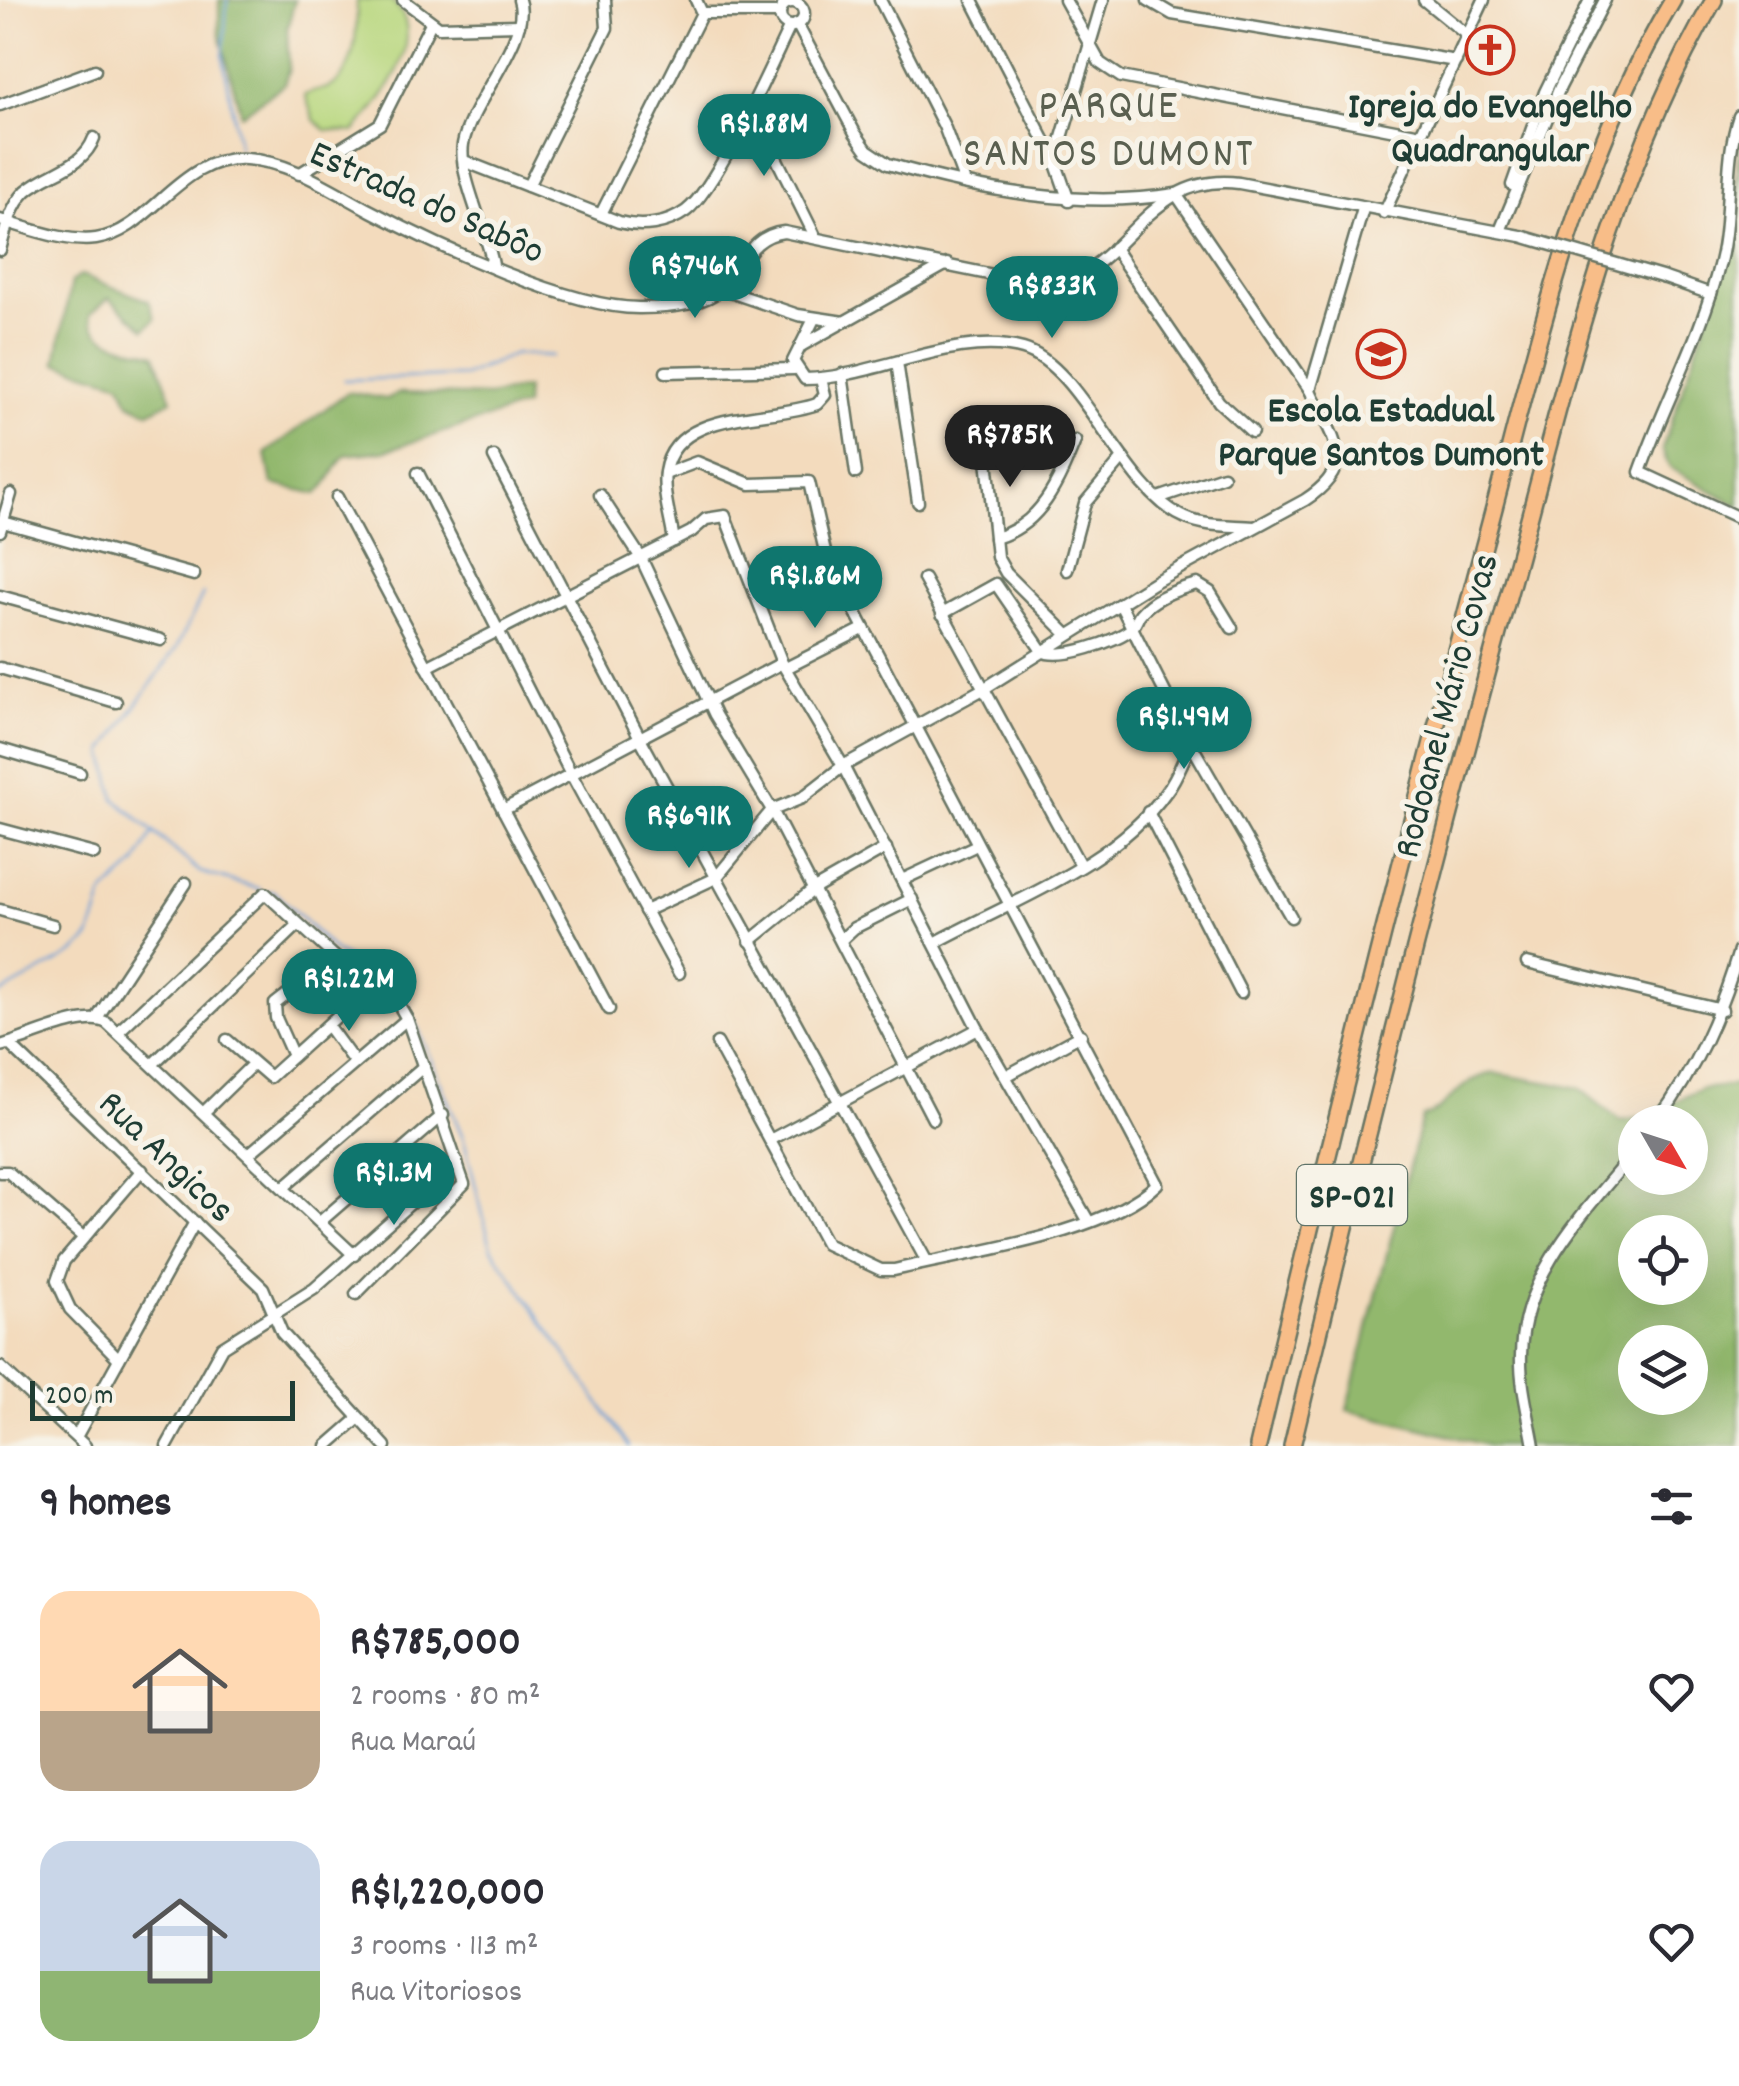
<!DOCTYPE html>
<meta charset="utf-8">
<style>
body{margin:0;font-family:Dekko,sans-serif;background:#f2f2f3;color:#2b2b33;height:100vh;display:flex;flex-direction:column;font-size:38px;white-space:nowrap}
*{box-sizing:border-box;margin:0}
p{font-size:32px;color:#7c7c81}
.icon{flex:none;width:55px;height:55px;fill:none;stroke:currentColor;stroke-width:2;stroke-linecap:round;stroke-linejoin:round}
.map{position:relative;height:1446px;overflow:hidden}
.sheet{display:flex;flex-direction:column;background:#fff;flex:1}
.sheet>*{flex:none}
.needle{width:65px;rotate:129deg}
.controls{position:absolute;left:1618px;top:1105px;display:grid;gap:20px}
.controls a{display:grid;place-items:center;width:90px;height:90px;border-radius:50%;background:#fff;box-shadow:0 10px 40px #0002;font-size:50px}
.scale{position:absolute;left:30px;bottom:25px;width:265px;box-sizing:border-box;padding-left:10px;border:5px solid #1f3d34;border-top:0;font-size:28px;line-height:35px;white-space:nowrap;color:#1f3d34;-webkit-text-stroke:8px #f7f3e8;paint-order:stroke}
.price{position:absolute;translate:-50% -85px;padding:0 22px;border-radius:35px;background:#0f766e;color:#fff;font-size:32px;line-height:65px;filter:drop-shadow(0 2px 5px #0008)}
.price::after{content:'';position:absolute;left:50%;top:60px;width:30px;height:22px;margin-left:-15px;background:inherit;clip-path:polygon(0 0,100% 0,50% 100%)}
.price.current{background:#222;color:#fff}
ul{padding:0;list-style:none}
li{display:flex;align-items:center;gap:30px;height:250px;padding:0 40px}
li span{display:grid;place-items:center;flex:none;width:280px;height:200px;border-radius:30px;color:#555}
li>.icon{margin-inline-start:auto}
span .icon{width:120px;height:120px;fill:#fffc;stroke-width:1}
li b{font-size:42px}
h2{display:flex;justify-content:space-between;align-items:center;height:120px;padding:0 40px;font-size:42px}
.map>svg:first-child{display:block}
.green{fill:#b8d77e;stroke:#6c8a59;stroke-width:2.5}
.forest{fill:#92b86d;stroke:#587a50;stroke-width:2.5;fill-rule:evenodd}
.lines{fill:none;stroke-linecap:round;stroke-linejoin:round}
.stream{stroke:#689ed5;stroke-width:2.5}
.minor-casing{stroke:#697464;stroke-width:15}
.highway-casing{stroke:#697464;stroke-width:20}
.minor{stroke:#fff;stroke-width:10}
.highway{stroke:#f8bd88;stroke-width:15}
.minor-bridge-casing{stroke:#697464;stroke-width:15;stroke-linecap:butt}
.minor-bridge{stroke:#fff;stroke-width:10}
.labels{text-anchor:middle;stroke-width:10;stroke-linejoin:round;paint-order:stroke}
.shield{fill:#f7f3e8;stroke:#60746a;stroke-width:2.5}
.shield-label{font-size:35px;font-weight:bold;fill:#1f3d34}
.poi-label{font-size:38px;font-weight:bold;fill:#1f3d34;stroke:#f7f3e8}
.street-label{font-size:38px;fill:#1f3d34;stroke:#f7f3e8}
.quarter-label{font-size:42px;letter-spacing:2.5px;fill:#5a6050;stroke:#f7f3e8}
</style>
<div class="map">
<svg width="1739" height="1446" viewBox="0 0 1739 1446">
<rect width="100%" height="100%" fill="#f7f3e8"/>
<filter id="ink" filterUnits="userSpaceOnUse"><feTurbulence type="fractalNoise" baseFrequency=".01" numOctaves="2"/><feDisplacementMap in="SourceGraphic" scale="20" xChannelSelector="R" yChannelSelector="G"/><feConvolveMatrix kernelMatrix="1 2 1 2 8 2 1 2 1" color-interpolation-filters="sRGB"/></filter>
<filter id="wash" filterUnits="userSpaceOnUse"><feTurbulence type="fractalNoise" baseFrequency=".0048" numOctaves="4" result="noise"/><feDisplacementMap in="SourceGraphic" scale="40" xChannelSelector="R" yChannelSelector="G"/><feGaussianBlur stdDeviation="2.25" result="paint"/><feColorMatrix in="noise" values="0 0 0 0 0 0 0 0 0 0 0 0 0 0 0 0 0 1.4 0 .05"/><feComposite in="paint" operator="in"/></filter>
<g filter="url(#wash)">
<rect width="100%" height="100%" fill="#f3dbbd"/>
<path class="green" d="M357 0H391C433 36 382 101 354 132L326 130 314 120 305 95C315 90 327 90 335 84 357 65 357 26 357 0Z"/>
<g class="forest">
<path d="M219 0H295L287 29 289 69 284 84 241 115 219 31Z"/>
<path d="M1739 137V506L1669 467 1662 449 1734 240Z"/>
<path d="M81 275 149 301 155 319 145 329 109 298 90 314C92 344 131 347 155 354L172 400 149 412 129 403 121 383 56 363 71 282Z"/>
<path d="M526 388 525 406 384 451 345 455C333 469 331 482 317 494L272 484 266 453 348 392 386 399 400 393 489 396Z"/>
<path d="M1492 1073 1579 1088 1620 1121 1641 1118 1701 1089 1739 1085V1446H1490L1347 1410 1422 1117C1451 1109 1451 1084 1492 1073ZM1635 1122H1690V1178H1635ZM1635 1232H1690V1288H1635ZM1635 1342H1690V1398H1635Z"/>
</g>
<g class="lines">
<g class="stream">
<path d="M227 0 223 57 239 148"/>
<path d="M344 380 464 376 515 354 552 356"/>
<path d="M203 594 177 647 104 751 115 799 200 872 260 889"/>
<path d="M268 891 275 892 335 951 402 990 464 1140 491 1247 629 1446"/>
<path d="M0 994 75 952 90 937 104 893 135 865 154 831"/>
</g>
</g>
</g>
<g filter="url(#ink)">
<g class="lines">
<g class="minor-casing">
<g id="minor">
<path d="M403 0 439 27 519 25"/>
<path d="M880 0 944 126 964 180"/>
<path d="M972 0 1055 161 1069 201"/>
<path d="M1065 0 1100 63 1121 77 1421 135"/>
<path d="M1148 0 1172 14 1456 61"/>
<path d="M1424 0 1467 35"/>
<circle cx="792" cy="14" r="12"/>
<path d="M702 13H780"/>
<path d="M797 24 855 133 867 150 888 164C982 191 1079 209 1176 194L1310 390"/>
<path d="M0 105 95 70"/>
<path d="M750 105 814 234"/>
<path d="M1739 116C1723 164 1732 214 1720 262 1702 336 1665 401 1640 472L1739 518"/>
<path d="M464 161 619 222C641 228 667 225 686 211 717 188 771 65 790 26"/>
<path d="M1055 161 1103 0"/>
<path d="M299 174 380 124 431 23"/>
<path d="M1512 185 1545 92 1590 0"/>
<path d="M528 186 607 28 605 0"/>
<path d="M1384 213 1484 0"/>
<path d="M601 214 702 13 696 0"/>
<path d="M0 220C28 228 66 243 96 239 152 231 179 155 246 159 290 161 333 191 371 211 433 244 572 309 640 308 663 308 702 306 720 290 744 269 748 236 784 232L1037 284C1123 288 1139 170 1239 183L1521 236"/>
<path d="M1500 231 1560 87 1605 0"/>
<path d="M1114 248 1219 402 1252 432"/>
<path d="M0 250C5 231 11 206 26 191 49 171 83 168 94 138"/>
<path d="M493 265C487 231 458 175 463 144 470 103 532 37 519 0"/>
<path d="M1665 278 1711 294"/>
<path d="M721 289 798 315 844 322"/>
<path d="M814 319 793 361 805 379C872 379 958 330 1023 349 1083 366 1123 492 1186 518 1206 527 1232 525 1254 527"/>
<path d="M801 346 947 264"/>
<path d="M897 362 918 502"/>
<path d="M666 372 794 369"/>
<path d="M842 374 856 473"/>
<path d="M983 420 997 557 1006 573 1068 635"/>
<path d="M494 457 640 738 927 1262"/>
<path d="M418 473 571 774 679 973"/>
<path d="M665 474 697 462 750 484 809 482 826 556 1157 1184C1103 1236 967 1252 894 1270H881L826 1244 717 1043"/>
<path d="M600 495 641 558 715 715 772 810 933 1119"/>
<path d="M337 497 609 1009"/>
<path d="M1158 498 1223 476"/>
<path d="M3 522 194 575"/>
<path d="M0 531 11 494"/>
<path d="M995 538C1041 525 1058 483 1075 441"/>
<path d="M674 541C671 520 662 492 665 472 675 408 771 421 817 404L825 395 821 379"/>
<path d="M1067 570 1085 503 1123 458"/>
<path d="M924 579 1080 865"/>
<path d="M0 596 161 640"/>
<path d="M1120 604 1191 744 1291 917"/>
<path d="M942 614 996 584 1042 651C1059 661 1118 641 1132 628 1136 624 1137 618 1140 614 1153 598 1178 589 1197 584L1210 592 1232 628"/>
<path d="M427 667 691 532 706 519 725 516 782 663 843 766 978 1029 1089 1222"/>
<path d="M0 668 116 702"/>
<path d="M786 668 863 629"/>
<path d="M0 749 80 773"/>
<path d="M503 810 782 663"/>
<path d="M1148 812 1241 993"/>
<path d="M0 829 94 854"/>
<path d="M902 880 977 845"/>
<path d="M0 910 53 925"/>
<path d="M645 911 716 878 772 810 802 798 843 766 985 688 1156 581 1305 500C1360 464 1332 439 1310 390L1363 209"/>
<path d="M841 940 854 928 912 899"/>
<path d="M750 941 814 889 886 848"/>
<path d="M935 943C1011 901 1114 866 1166 792 1177 778 1183 760 1191 744"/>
<path d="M1527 963 1722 1010"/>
<path d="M97 1018 186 883"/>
<path d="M328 1026 355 1063"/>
<path d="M119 1031 265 893 335 957 395 998 407 1019 464 1184 356 1294"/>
<path d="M227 1040 270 1077 376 981"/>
<path d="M9 1044 263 1288 282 1333 385 1446"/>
<path d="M0 1046C26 1040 85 1010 107 1023L354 1255"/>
<path d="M293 1056 276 1018 275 1004 335 957"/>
<path d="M154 1063 298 925"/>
<path d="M1006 1076 1081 1035"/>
<path d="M205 1111 252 1065"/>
<path d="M1657 1122C1696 1068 1720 1015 1739 951"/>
<path d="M770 1140 978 1029"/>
<path d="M250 1153 407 1019"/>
<path d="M0 1172H8L83 1237"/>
<path d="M284 1187 424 1066"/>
<path d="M321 1221 443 1115"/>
<path d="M119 1359 70 1309 57 1281 64 1261 142 1170"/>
<path d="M0 1367 85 1446"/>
<path d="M76 1437 195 1222"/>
<path d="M167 1446 222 1347 314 1289 457 1162"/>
<path d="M327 1446 359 1418"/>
<path d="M1534 1446C1529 1416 1520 1385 1521 1355 1522 1273 1587 1210 1635 1151"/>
</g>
</g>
<g class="highway-casing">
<g id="highway">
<path d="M1258 1446C1329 1146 1403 847 1483 549 1534 363 1572 168 1673 0"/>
<path d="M1292 1446C1362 1153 1435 862 1515 571 1568 376 1611 177 1714 0"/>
</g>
</g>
<use href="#minor" class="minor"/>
<use href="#highway" class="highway"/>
<g class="minor-bridge-casing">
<path id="minor-bridge" d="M1521 236 1665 278"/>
</g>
<use href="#minor-bridge" class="minor-bridge"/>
</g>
</g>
<defs>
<g id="church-ring" transform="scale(2.5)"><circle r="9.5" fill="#f7f3e8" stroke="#c8321e" stroke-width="1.5"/><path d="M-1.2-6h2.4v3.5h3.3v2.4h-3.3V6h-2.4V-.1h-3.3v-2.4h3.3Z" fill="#c8321e"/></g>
<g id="school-ring" transform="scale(2.5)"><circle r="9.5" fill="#f7f3e8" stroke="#c8321e" stroke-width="1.5"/><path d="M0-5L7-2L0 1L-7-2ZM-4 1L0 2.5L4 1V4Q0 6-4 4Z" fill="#c8321e"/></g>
</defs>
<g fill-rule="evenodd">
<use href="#church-ring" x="1490" y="50"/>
<use href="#school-ring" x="1381" y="354"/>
</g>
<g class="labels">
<rect class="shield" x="1297" y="1165" width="110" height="60" rx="8"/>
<g class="shield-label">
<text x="1352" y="1207">SP-021</text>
</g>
<g class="poi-label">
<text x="1490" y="117">Igreja do Evangelho<tspan x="1490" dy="44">Quadrangular</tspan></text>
<text x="1381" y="421">Escola Estadual<tspan x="1381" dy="44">Parque Santos Dumont</tspan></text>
</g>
<g class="street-label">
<text transform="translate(428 200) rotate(24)" y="13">Estrada do Sabôo</text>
<text transform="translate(1444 705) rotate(-75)" y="13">Rodoanel Mário Covas</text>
<text transform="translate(168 1155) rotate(44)" y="13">Rua Angicos</text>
</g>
<g class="quarter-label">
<text x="1109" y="117">PARQUE<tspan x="1109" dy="48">SANTOS DUMONT</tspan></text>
</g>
</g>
</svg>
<div class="controls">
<a><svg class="needle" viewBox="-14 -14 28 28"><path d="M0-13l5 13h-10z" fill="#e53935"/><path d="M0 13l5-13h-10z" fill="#7c7c81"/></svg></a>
<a><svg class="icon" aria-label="locate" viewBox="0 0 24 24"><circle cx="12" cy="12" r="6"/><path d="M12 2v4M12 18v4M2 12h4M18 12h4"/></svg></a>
<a><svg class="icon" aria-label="layers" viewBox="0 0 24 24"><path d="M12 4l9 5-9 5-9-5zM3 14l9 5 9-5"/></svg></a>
</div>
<div class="scale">200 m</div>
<b class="price" style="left:764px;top:179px">R$1.88M</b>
<b class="price" style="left:695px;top:321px">R$746K</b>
<b class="price" style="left:1052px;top:341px">R$833K</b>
<b class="price current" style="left:1010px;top:490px">R$785K</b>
<b class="price" style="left:815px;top:631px">R$1.86M</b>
<b class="price" style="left:1184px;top:772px">R$1.49M</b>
<b class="price" style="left:689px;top:871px">R$691K</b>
<b class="price" style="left:349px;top:1034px">R$1.22M</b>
<b class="price" style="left:394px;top:1228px">R$1.3M</b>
</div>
<section class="sheet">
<h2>9 homes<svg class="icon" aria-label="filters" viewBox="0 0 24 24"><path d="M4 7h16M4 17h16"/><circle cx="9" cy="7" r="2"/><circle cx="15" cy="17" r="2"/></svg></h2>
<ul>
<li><span style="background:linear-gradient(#ffd9b3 60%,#b9a48a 0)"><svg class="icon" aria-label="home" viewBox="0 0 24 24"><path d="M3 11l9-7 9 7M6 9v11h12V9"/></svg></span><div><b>R$785,000</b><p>2 rooms · 80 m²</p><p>Rua Maraú</p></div><svg class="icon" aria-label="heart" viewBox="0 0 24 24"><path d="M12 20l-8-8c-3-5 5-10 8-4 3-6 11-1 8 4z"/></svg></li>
<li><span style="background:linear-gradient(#c9d6e8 65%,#8fb573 0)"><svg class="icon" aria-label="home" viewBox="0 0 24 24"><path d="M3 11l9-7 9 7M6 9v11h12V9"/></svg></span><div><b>R$1,220,000</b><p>3 rooms · 113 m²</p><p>Rua Vitoriosos</p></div><svg class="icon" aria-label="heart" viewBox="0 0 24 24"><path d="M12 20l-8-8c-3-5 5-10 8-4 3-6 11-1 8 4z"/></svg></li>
</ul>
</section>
